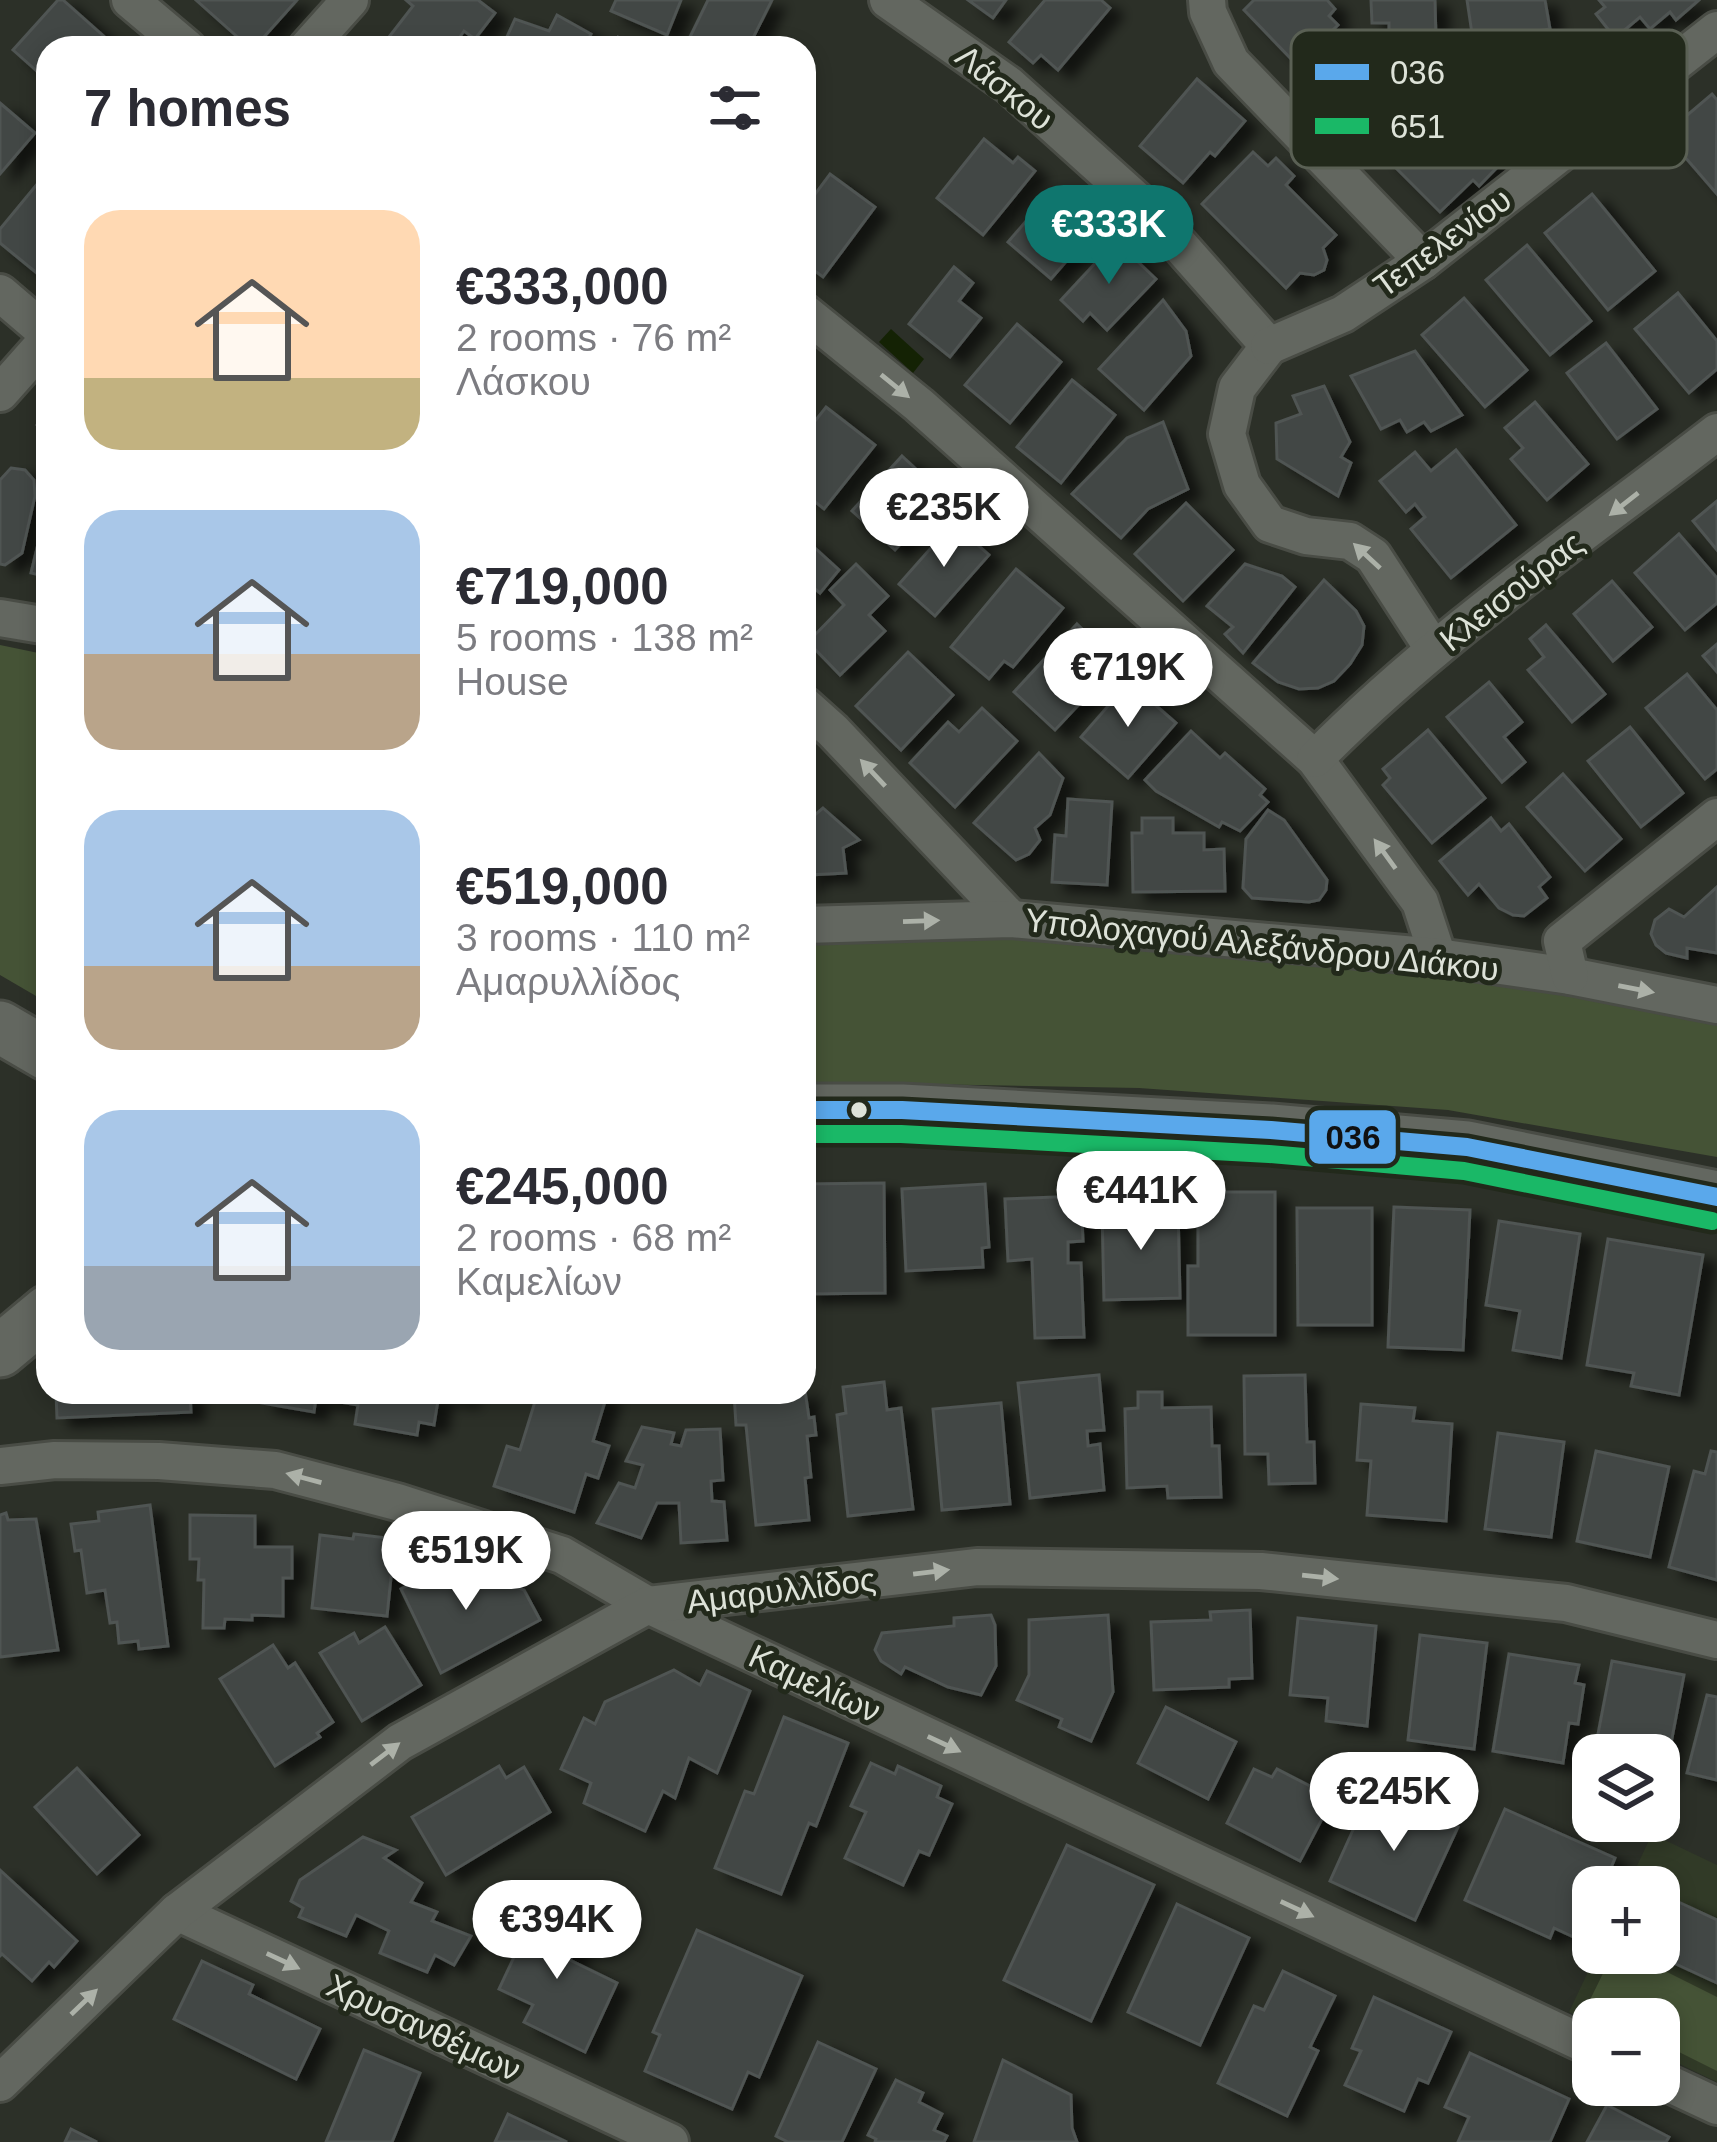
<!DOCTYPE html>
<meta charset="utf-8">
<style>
body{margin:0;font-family:Arial,sans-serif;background:#f7f7f7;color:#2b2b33;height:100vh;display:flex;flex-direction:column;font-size:45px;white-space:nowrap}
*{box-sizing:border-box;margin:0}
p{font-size:39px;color:#7c7c81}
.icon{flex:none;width:66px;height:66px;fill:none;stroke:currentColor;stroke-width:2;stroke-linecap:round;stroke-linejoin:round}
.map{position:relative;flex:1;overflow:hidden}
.drawer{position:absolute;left:36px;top:36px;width:780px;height:1368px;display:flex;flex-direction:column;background:#fff;border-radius:36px;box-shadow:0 6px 18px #0003}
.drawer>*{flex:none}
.fabs{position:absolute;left:1572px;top:1734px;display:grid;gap:24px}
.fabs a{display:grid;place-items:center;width:108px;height:108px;border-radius:24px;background:#fff;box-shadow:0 6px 18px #0003;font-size:60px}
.price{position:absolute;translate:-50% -102px;padding:0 27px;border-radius:42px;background:#fff;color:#222;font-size:39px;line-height:78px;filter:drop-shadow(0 3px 6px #0008)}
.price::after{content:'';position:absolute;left:50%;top:72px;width:36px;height:27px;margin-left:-18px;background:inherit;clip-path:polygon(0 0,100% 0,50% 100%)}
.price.active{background:#0f766e;color:#fff}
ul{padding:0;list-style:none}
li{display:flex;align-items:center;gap:36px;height:300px;padding:0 48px}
li span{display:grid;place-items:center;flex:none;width:336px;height:240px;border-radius:36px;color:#555}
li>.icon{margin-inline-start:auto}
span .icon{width:144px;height:144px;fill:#fffc;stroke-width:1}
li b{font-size:51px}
h2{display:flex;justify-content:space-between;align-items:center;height:144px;padding:0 48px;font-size:51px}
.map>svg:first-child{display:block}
.built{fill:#313a27}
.green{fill:#455336}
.water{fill:#142204}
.building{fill:#434645;stroke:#505453;stroke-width:3;filter:url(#shadow)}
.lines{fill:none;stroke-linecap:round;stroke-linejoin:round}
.street-casing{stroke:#494c45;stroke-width:42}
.secondary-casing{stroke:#494c45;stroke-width:57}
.street{stroke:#636760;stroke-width:36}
.secondary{stroke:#636760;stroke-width:51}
.bus-1-casing{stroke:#22291b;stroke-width:27}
.bus-2-casing{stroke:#22291b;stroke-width:27}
.bus-1{stroke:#5aa8eb;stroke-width:18}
.bus-2{stroke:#1ab867;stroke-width:18}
.oneway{fill:#acb1a8}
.bus-dot{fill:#dde2d8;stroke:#22291b;stroke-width:4.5}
.labels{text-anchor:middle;stroke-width:10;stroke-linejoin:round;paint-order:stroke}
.street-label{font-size:33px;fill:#dde2d8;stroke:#22291b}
.key{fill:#22291b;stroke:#5a6054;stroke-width:3}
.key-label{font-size:33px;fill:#dde2d8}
.line-badge{stroke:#22291b;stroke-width:4.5}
.pale-badge-label{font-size:33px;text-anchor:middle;font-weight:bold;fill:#111}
</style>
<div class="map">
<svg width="1717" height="2142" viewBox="0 0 1717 2142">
<defs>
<filter id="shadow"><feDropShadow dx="13" dy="8" stdDeviation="6" flood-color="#0009"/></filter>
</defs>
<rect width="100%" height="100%" fill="#2c3028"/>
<path class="built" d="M1652 1834 1717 1865V2082L1659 2054V2019H1593V2023L1569 2012 1597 1953H1659V1887H1627Z"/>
<g class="green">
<path d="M0 645 48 655V1003L0 975Z"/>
<path d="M1022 937 1288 958 1650 1005 1717 1019V1157L1448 1110 1139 1088 804 1082V938Z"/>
<path d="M1613 1953H1629L1717 1997V2071L1659 2042V2019H1612L1587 2006Z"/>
</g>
<path class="water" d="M891 329 924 359 913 373 879 342Z"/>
<g class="building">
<path d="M58 0H63L117 48H48V81L13 50Z"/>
<path d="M196 0H297L254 48H250Z"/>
<path d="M406 0H478L495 13 475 39 464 31 452 48H404L389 37 413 6Z"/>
<path d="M616 0H681L667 35 611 11Z"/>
<path d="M708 0H772L748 48H707L689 39Z"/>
<path d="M968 0H1006L993 18Z"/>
<path d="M1045 0H1101L1110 8 1058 70 1041 55 1033 63 1009 42Z"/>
<path d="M1254 0H1327L1335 9 1329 16 1338 25 1297 65 1244 10Z"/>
<path d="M1371 0H1435L1436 40 1389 41V23H1372Z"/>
<path d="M1467 0H1545L1550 29 1536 31 1537 44 1520 48 1518 57 1504 66 1477 67Z"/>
<path d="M1599 0H1699L1676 20 1670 12 1650 29 1640 17 1615 38 1596 14 1605 7Z"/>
<path d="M557 15 591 34 584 48H502L515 19 549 31Z"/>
<path d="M618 37 639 48H612Z"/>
<path d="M1197 79 1245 121 1215 156 1210 152 1183 183 1140 146Z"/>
<path d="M1440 82 1511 153 1479 186 1473 180 1440 212 1384 156 1411 129 1402 120Z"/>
<path d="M1712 94 1717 100 1716 193 1665 134Z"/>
<path d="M0 103 35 133 0 174Z"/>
<path d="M984 139 1013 163 1018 157 1035 171 983 235 937 198Z"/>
<path d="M1253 152 1268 166 1276 158 1294 176 1286 185 1336 235 1323 248 1327 260 1324 270 1314 275 1300 273 1286 288 1202 204Z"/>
<path d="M48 171V275L44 279 0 243V229Z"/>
<path d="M830 174 875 207 823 277 804 263V209Z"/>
<path d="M1054 189 1096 227 1051 279 1008 242Z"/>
<path d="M1592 194 1655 271 1608 310 1545 233Z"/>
<path d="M1116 241 1156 279 1107 330 1090 313 1083 321 1061 300Z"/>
<path d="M1527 245 1591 321 1550 355 1486 280Z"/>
<path d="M954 267 973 283 959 301 981 318 950 357 909 324Z"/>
<path d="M1678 293 1717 341V369L1689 393 1635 329Z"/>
<path d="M1464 298 1527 370 1485 407 1422 335Z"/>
<path d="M1163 300 1186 331 1191 356 1144 410 1099 369Z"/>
<path d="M1017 324 1061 362 1010 423 965 385Z"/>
<path d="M1606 343 1657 409 1617 439 1567 373Z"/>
<path d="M1415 351 1462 415 1431 431 1424 422 1407 432 1400 420 1381 429 1351 376Z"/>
<path d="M1072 380 1115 415 1061 483 1017 447Z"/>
<path d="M1324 386 1350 442 1341 457 1351 463 1338 496 1277 459 1276 423 1301 414 1293 396Z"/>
<path d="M1535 402 1588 464 1547 500 1511 459 1523 448 1505 428Z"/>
<path d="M826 407 875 445 824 509 804 493V435Z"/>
<path d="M48 412V440L37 425Z"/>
<path d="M1163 422 1188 489 1148 509 1121 538 1072 494 1127 438Z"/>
<path d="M1456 450 1516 525 1451 578 1411 529 1425 517 1415 504 1406 512 1380 481 1415 452 1431 471Z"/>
<path d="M902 456 945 496 895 550 852 511Z"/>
<path d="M11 468 25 470 34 480 35 496 22 553 5 565 0 564V480Z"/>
<path d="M1717 501V550L1693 521Z"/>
<path d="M48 503V577L31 573Z"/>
<path d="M1186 503 1233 550 1183 601 1135 554Z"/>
<path d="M953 523 989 555 935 616 899 584Z"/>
<path d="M1679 534 1717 578V603L1685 630 1635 573Z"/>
<path d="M804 538 839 570 820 593 813 587 804 597Z"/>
<path d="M856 564 888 596 869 615 885 631 840 675 808 642 844 605 830 590Z"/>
<path d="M1245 564 1282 576 1295 587 1243 653 1225 634 1233 627 1207 606Z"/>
<path d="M1016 569 1063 608 1013 667 1004 661 989 679 951 647Z"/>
<path d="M1324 580 1356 611 1364 626 1362 645 1350 664 1334 681 1318 688 1299 689 1278 682 1253 663Z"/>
<path d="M1612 581 1652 627 1613 661 1574 614Z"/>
<path d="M1077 624 1118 663 1055 730 1014 692Z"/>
<path d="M1546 625 1605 694 1572 722 1528 670 1544 657 1530 639Z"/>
<path d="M1717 644V672L1703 656Z"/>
<path d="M908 652 953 695 901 750 856 706Z"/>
<path d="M1687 674 1717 710V769L1705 779 1646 708Z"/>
<path d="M1129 682 1176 723 1128 778 1081 737Z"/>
<path d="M1489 682 1522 722 1504 737 1525 762 1502 782 1447 717Z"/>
<path d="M982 708 1017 741 955 807 910 763 948 722 959 732Z"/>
<path d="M1630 727 1683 793 1641 827 1588 761Z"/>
<path d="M1428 730 1485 798 1432 843 1383 785 1390 778 1383 769Z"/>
<path d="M1191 731 1220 758 1225 753 1265 789 1260 795 1268 802 1240 831 1222 822 1219 827 1156 791 1145 780Z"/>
<path d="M1039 753 1063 778 1050 815 1035 828 1040 840 1029 854 1016 860 974 823Z"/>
<path d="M1563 774 1621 839 1585 871 1527 807Z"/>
<path d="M1068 799 1112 802 1107 885 1052 882 1055 835 1066 836Z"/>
<path d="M823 808 859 840 843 848 846 873 809 875V882L804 884V824Z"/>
<path d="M1268 810 1284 820 1327 880 1326 890 1319 900 1309 902 1252 898 1243 888 1246 839Z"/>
<path d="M1142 818H1173V833H1204V850L1224 849 1225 891 1133 892 1132 833H1142Z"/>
<path d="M1491 818 1501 831 1509 824 1550 877 1539 887 1547 898 1524 916 1513 915 1499 908 1479 884 1468 895 1440 861Z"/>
<path d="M1717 887V953L1687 948V958L1666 953 1656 945 1651 934 1655 920 1669 909 1684 917Z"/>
<path d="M884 1183 885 1293 804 1294V1184Z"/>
<path d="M985 1184 989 1247 982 1248 983 1267 906 1271 902 1189Z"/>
<path d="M1198 1192H1275V1335H1188V1266H1198Z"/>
<path d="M1081 1196 1083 1241 1068 1242V1263H1081L1084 1337 1035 1338 1032 1259 1008 1261 1005 1199Z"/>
<path d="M1178 1206 1180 1298 1104 1300 1102 1208Z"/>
<path d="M1394 1207 1470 1210 1463 1350 1388 1347Z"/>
<path d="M1297 1208H1372V1325H1298Z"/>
<path d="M1499 1221 1580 1234 1561 1358 1513 1350 1520 1311 1486 1305Z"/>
<path d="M1608 1239 1703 1255 1679 1395 1631 1386 1634 1373 1587 1365Z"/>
<path d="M1099 1375 1104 1430 1087 1431 1088 1446 1100 1444 1104 1490 1030 1498 1018 1383Z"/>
<path d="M1305 1375 1307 1442H1314L1315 1483 1269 1484 1268 1454H1245L1244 1376Z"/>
<path d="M884 1382 887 1410 901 1408 913 1509 848 1516 837 1415 846 1413 843 1387Z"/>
<path d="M804 1384 809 1418 814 1417 816 1435 807 1436 811 1477 805 1478 809 1520 756 1525 746 1425H736L734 1393 804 1392Z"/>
<path d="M56 1392H190L191 1412 57 1418Z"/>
<path d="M264 1392H467L465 1399 439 1394 434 1425 419 1422 417 1435 355 1424 358 1405 316 1398 314 1412 262 1403Z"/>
<path d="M538 1392H597L607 1395 593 1441 609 1446 598 1478 586 1474 574 1512 494 1486 507 1446 520 1450Z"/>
<path d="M1138 1392H1162V1408L1211 1407 1212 1446H1219L1221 1497 1168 1498 1167 1486 1127 1488 1125 1409 1138 1408Z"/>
<path d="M1001 1403 1010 1504 942 1510 933 1409Z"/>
<path d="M1361 1404 1415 1408 1413 1421 1452 1424 1446 1521 1367 1515 1371 1461 1357 1460Z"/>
<path d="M642 1427 674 1433 671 1444 681 1446 686 1430 720 1429 723 1480 711 1481 712 1501 724 1502 727 1540 681 1543 679 1503H657L641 1538 597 1523 619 1483 635 1488 643 1465 626 1461Z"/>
<path d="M1498 1433 1564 1442 1551 1537 1485 1529Z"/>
<path d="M1596 1451 1669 1467 1650 1557 1577 1541Z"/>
<path d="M1711 1451 1717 1452V1580L1669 1567 1694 1471 1705 1474Z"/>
<path d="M150 1505 168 1646 139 1649 138 1641 119 1643 117 1622 110 1623 105 1590 87 1593 81 1550 75 1551 71 1524 99 1521 98 1512Z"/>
<path d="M6 1513 8 1520 36 1519 58 1650 0 1657V1515Z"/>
<path d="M190 1515 255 1516V1547H292V1578H283V1616L252 1615V1620L225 1619 224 1628H203L204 1580H198L199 1559H190Z"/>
<path d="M354 1534 395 1539 387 1616 312 1608 320 1535 353 1539Z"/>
<path d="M450 1563 524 1590 540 1620 441 1673 401 1589Z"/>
<path d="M1250 1610 1252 1678 1229 1679V1687L1154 1690 1151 1622 1211 1620 1210 1612Z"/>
<path d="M991 1615 995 1625 996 1666 981 1695 948 1687 905 1667 901 1674 881 1661 875 1650 882 1633 954 1626V1618Z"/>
<path d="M1108 1615 1113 1692 1091 1741 1059 1727 1062 1719 1017 1700 1029 1675V1620Z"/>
<path d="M1298 1618 1376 1626 1367 1726 1326 1721 1328 1698 1290 1695Z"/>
<path d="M385 1627 421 1685 362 1721 320 1653 354 1633 359 1643Z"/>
<path d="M1420 1635 1487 1643 1474 1749 1408 1740Z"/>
<path d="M273 1645 288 1668 295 1663 333 1722 317 1733 320 1737 275 1766 220 1679Z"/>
<path d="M1509 1654 1579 1665 1575 1683 1584 1685 1578 1724 1569 1723 1563 1763 1493 1751Z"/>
<path d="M1612 1661 1684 1675 1665 1775 1659 1774V1755H1594Z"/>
<path d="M674 1670 700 1685 707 1671 750 1691 717 1773 689 1758 675 1798 663 1791 645 1831 584 1803 591 1783 561 1769 584 1718 595 1724 605 1702Z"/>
<path d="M1707 1695 1717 1697V1780L1687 1773Z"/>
<path d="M1166 1707 1236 1742 1208 1799 1138 1763Z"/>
<path d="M784 1717 848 1743 816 1826 809 1823 781 1894 715 1868 745 1791 754 1794Z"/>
<path d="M871 1763 895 1774 898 1766 941 1786 937 1797 952 1804 929 1855 919 1851 903 1885 845 1858 866 1812 851 1806Z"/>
<path d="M499 1766 506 1778 524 1767 550 1812 446 1875 412 1817Z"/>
<path d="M77 1768 139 1835 97 1874 35 1807Z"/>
<path d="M1254 1769 1272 1777 1277 1769 1333 1798 1300 1861 1227 1823Z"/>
<path d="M1372 1788 1458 1827 1415 1920 1330 1881Z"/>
<path d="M1505 1809 1615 1858 1603 1887H1593V1909L1580 1940 1554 1928 1550 1938 1465 1900Z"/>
<path d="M363 1837 396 1850 384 1858 422 1883 411 1902 437 1912 432 1921 471 1936 454 1965 435 1955 427 1972 380 1953 389 1931 356 1915 346 1936 299 1917 303 1908 291 1901 300 1880Z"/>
<path d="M1067 1845 1154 1885 1091 2021 1004 1980Z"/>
<path d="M0 1870 77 1941 54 1967 49 1962 32 1981 2 1954 0 1956Z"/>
<path d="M1672 1899 1717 1920V1983L1652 1953H1659V1928Z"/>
<path d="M1177 1904 1249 1938 1200 2045 1128 2012Z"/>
<path d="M537 1908 584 1931 570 1960 617 1983 585 2052 524 2022 533 2005 499 1989Z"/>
<path d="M697 1930 802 1976 759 2077 748 2072 732 2109 645 2071 660 2035 653 2032Z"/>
<path d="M202 1961 253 1985 249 1994 320 2029 296 2079 174 2019Z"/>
<path d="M1283 1971 1335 1996 1310 2047 1318 2051 1287 2116 1218 2083 1254 2006 1264 2010Z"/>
<path d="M1374 1997 1451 2032 1428 2083 1418 2079 1404 2111 1345 2085 1361 2051 1352 2048Z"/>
<path d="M818 2042 876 2069 842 2142H788L776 2136Z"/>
<path d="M364 2050 420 2073 392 2142H326Z"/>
<path d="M1470 2053 1569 2099 1550 2142H1458L1469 2117 1445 2107Z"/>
<path d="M1003 2060 1071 2095 1072 2128 1077 2142H974Z"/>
<path d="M896 2080 923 2093 919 2102 942 2114 934 2130 947 2136 944 2142H875L876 2139 868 2135Z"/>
<path d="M1607 2105 1669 2137 1666 2142H1587Z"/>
<path d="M508 2114 567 2142H495Z"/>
<path d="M71 2129 97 2142H65Z"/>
</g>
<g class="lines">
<g class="street-casing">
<g id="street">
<path d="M130 0 187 48"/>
<path d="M888 0 1009 85 1152 214 1269 346 1237 388 1227 434 1242 485 1270 524 1306 536 1350 541 1373 556 1434 650"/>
<path d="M1207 0 1208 12 1231 62 1423 261"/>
<path d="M307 48 350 0"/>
<path d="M0 293 48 334"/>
<path d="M804 312 919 405 1315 759 1420 902 1438 957"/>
<path d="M1269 346 1343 314 1423 261 1717 30"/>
<path d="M0 393 48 339"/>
<path d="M0 618 48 626"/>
<path d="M804 705 833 731 1011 919"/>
<path d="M1315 759C1435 637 1581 537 1717 432"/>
<path d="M804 925 1011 919 1438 957 1570 976 1717 1005"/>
<path d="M1570 976 1562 941 1717 817"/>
<path d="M0 1466 55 1460 159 1461 275 1470 397 1502 562 1555 648 1605 1593 2048"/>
<path d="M177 1912 670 2142"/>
<path d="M1659 2079 1717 2106"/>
<path d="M0 2083 177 1912 400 1742 648 1605 977 1567 1261 1571 1566 1603 1717 1640"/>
</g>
</g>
<g class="secondary-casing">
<g id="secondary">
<path d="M0 1027 48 1055"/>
<path d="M804 1110H902L1271 1130 1467 1147 1717 1197"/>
<path d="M0 1351 48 1311"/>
</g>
</g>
<use href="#street" class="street"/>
<use href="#secondary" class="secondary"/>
<g class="bus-1-casing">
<path id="bus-1" d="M804 1110H902L1271 1130 1467 1147 1717 1197"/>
</g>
<g class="bus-2-casing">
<path id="bus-2" d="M804 1134H901L1269 1154 1464 1171 1712 1221"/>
</g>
<use href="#bus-1" class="bus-1"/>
<use href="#bus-2" class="bus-2"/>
</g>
<defs><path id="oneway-solid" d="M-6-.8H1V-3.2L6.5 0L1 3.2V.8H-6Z" transform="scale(3)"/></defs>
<g class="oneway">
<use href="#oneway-solid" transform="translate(895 386) rotate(39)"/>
<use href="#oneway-solid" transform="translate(1624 504) rotate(142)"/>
<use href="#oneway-solid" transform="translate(1367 556) rotate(-137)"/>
<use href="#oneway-solid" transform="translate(873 773) rotate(-133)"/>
<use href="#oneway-solid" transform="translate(1385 854) rotate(-126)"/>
<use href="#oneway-solid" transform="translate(921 921) rotate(-2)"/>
<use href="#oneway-solid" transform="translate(1636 989) rotate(11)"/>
<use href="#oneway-solid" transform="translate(304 1478) rotate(-165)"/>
<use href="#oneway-solid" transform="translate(931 1572) rotate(-7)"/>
<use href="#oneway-solid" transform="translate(1320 1577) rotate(6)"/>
<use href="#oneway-solid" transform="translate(944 1744) rotate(25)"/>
<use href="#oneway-solid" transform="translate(385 1754) rotate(-37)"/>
<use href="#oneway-solid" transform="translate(1297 1909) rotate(25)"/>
<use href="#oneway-solid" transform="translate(283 1961) rotate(25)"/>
<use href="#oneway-solid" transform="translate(84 2002) rotate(-44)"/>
</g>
<circle class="bus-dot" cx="859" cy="1110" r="10"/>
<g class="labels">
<g class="street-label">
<text transform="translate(1005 87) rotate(39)" y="12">Λάσκου</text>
<text transform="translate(1442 242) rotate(-36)" y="12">Τεπελενίου</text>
<text transform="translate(1511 591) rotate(-38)" y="12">Κλεισούρας</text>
<text transform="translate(1262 944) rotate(6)" y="12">Υπολοχαγού Αλεξάνδρου Διάκου</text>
<text transform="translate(781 1590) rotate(-7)" y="12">Αμαρυλλίδος</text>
<text transform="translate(815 1683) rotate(25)" y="12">Καμελίων</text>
<text transform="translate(424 2027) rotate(25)" y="12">Χρυσανθέμων</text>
</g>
</g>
<rect x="1291" y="30" width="396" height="138" rx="18" class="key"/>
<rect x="1315" y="64" width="54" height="16" fill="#5aa8eb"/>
<rect x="1315" y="118" width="54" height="16" fill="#1ab867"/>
<g class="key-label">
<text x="1390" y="84">036</text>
<text x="1390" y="138">651</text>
</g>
<rect class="line-badge" x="1307" y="1108" width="91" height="58" rx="12" fill="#5aa8eb"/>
<g class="pale-badge-label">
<text x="1353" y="1149">036</text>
</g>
</svg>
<div class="fabs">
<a><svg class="icon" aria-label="layers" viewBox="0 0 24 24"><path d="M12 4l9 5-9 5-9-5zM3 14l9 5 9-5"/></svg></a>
<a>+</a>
<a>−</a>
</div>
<b class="price active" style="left:1109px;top:287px">€333K</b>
<b class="price" style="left:944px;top:570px">€235K</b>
<b class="price" style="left:1128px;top:730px">€719K</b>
<b class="price" style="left:1141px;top:1253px">€441K</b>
<b class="price" style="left:466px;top:1613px">€519K</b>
<b class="price" style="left:1394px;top:1854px">€245K</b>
<b class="price" style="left:557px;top:1982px">€394K</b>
<section class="drawer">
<h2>7 homes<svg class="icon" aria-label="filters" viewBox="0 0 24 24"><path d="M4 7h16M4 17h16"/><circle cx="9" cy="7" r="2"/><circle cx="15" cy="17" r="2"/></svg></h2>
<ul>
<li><span style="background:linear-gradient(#ffd9b3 70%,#c2b280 0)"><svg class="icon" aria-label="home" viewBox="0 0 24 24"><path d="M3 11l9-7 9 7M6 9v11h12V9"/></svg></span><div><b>€333,000</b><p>2 rooms · 76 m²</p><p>Λάσκου</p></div></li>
<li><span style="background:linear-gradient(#a9c7e8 60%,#b9a48a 0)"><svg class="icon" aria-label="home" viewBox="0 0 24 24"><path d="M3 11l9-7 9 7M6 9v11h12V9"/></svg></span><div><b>€719,000</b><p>5 rooms · 138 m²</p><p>House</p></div></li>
<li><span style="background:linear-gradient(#a9c7e8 65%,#b9a48a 0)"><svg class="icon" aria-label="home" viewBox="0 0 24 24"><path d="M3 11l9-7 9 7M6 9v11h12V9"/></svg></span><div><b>€519,000</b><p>3 rooms · 110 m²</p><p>Αμαρυλλίδος</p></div></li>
<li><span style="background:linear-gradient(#a9c7e8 65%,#9aa5b1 0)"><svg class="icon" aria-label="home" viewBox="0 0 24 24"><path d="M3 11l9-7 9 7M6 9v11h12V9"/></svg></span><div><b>€245,000</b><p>2 rooms · 68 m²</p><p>Καμελίων</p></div></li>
</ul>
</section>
</div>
